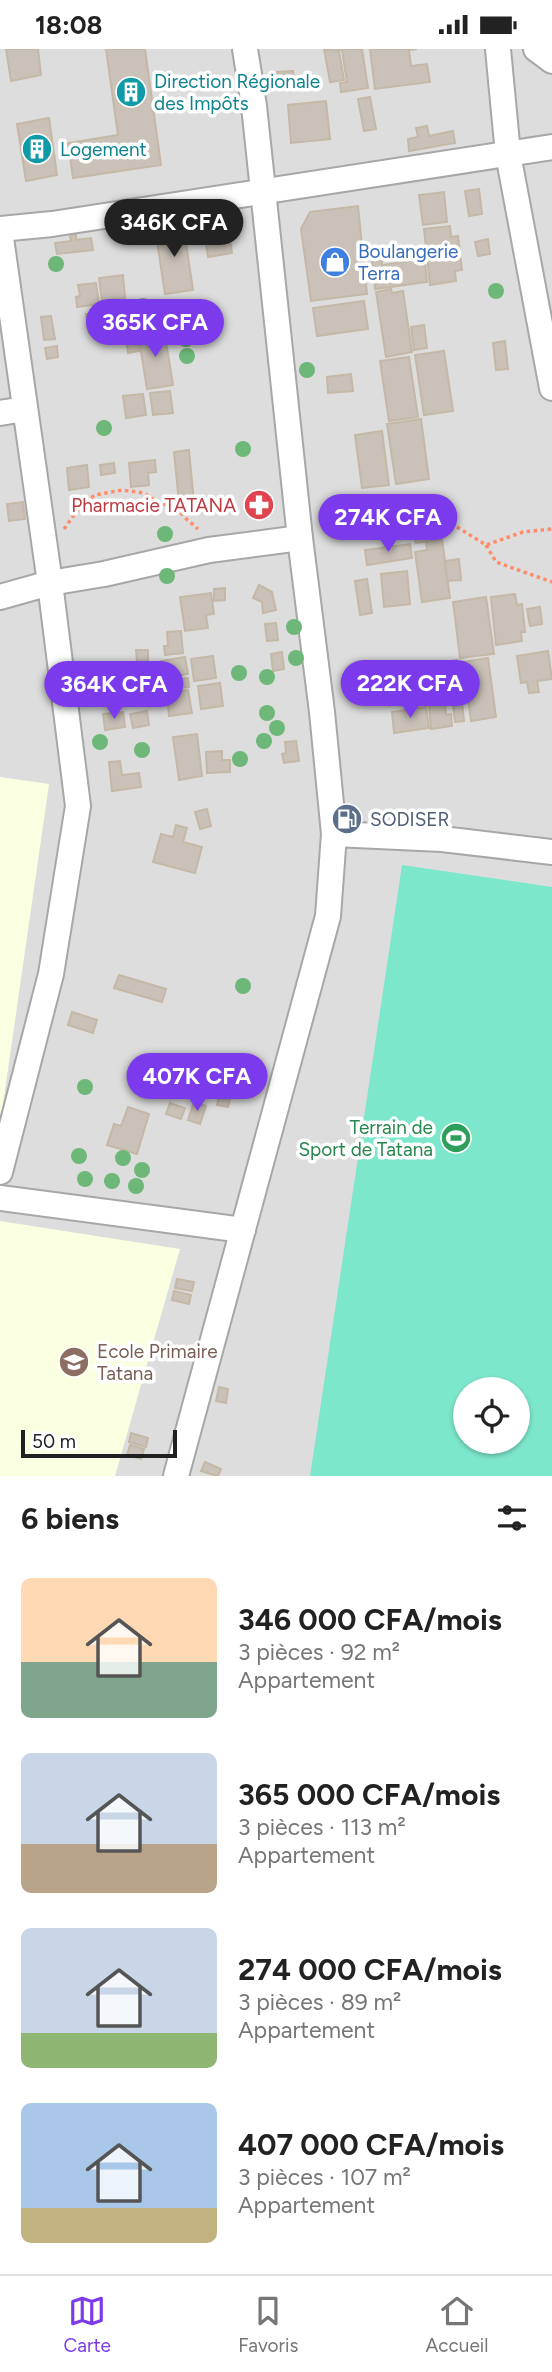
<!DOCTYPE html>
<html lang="fr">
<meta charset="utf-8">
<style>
body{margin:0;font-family:Figtree,sans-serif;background:#f2f2f2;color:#222;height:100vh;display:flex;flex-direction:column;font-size:26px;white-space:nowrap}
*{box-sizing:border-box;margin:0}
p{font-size:23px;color:#767676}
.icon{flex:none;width:38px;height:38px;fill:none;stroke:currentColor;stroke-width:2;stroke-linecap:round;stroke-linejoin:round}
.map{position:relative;height:1427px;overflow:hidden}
.sheet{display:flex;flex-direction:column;background:#fff;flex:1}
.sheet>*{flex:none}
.tools{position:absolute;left:453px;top:1328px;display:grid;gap:14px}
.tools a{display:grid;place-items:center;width:77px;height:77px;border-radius:50%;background:#fff;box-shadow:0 2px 5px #0004;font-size:35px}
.scale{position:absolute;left:21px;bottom:18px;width:156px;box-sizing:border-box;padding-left:7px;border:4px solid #202020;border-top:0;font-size:19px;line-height:24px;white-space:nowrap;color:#202020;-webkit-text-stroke:5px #fff;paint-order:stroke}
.price{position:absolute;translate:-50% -60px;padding:0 16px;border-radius:24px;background:#7c3aed;color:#fff;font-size:23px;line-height:46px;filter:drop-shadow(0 2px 4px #0008)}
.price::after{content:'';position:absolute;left:50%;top:42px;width:21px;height:16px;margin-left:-10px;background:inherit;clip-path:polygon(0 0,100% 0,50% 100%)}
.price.on{background:#222;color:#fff}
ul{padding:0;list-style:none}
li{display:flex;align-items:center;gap:21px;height:175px;padding:0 21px}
li span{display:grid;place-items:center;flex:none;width:196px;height:140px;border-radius:10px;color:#555}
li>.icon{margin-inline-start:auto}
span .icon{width:84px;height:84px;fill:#fffc;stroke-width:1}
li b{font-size:30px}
h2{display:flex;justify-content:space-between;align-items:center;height:84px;padding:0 21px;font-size:30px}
.status{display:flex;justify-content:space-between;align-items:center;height:49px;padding:0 35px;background:#fff;direction:ltr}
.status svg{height:19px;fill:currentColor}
.tab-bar{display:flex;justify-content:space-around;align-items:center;height:98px;border-top:2px solid #e0e0e0;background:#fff;font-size:19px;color:#767676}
.tab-bar a{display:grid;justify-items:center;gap:4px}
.tab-bar .on{color:#7c3aed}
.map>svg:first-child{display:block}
.residential{fill:#dedddd;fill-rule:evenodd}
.education{fill:#fbffe1}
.pitch{fill:#7de7cc;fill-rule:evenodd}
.building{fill:#cac2b8;stroke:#c4b8a6;stroke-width:2}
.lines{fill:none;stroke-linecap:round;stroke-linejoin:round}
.minor-casing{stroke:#a7a7a7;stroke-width:28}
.path{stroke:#ff8c69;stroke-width:3.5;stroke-dasharray:3.5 3.5;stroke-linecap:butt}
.minor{stroke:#fff;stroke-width:24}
.tree{fill:#6db778}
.labels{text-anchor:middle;stroke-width:7;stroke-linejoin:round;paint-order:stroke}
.culture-label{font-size:19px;fill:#0d838f;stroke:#fff;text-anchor:start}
.shop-label{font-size:19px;fill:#366cbe;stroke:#fff;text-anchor:start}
.health-label{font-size:19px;fill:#be3a42;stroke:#fff;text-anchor:end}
.service-label{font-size:19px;fill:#4e5e75;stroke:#fff;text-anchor:start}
.leisure-label{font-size:19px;fill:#27864d;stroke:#fff;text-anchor:end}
.education-label{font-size:19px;fill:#785e54;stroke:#fff;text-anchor:start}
</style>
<div class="status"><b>18:08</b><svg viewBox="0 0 49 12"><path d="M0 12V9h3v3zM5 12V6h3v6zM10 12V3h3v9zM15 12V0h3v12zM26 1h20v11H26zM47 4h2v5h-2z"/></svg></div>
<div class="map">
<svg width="552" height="1427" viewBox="0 0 552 1427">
<rect width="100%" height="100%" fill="#f1efe5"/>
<path class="residential" d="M0 0H552V1427H0ZM466 1340H518V1393H466Z"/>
<g class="education">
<path d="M0 728 49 735 0 1076Z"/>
<path d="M0 1172 180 1200 115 1427H0Z"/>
</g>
<path class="pitch" d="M402 816 552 838V1427H310ZM466 1340H518V1393H466Z"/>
<g class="building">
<path d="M6 0H38L41 26 11 32Z"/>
<path d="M106 0H145L161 116 73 129 68 94 118 86Z"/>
<path d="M324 0 339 2 344 31 330 33Z"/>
<path d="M335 0H362L368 39 341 43 340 34 347 33 342 1Z"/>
<path d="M370 0H417L409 1 411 17 427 15 430 33 375 40Z"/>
<path d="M293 22 294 33 278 35 277 23Z"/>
<path d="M370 48 376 80 364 82 358 50Z"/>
<path d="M326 52 330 90 291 94 288 56Z"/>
<path d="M49 69 57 126 26 132 17 75Z"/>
<path d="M427 77 429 87 453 82 455 94 409 102 408 90 418 88 416 79Z"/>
<path d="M479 140 482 165 469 167 465 142Z"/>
<path d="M444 143 447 173 423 176 419 146Z"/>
<path d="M358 157 367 245 311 252 301 180 310 163Z"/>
<path d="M208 166 228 176 232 204 208 208 205 188 188 180 192 171 203 176Z"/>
<path d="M183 174 193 241 165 245 155 179Z"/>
<path d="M450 177 451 188 458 187 462 221 455 222 456 232 430 236 424 180Z"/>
<path d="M76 186V191L91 189 93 201 57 205 55 194 71 192 70 187Z"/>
<path d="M488 190 490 205 478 207 475 193Z"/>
<path d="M424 203 427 233 375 240 372 213 382 211V216L411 212 410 205Z"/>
<path d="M123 226 125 249 102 252 99 229Z"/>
<path d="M96 234 99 255 77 258 76 248 80 247 78 236Z"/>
<path d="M391 240 392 244 403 242 412 303 386 308 376 243Z"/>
<path d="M364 252 368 280 317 287 313 259Z"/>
<path d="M117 257 120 281 108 283 105 259Z"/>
<path d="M100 263 102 281 89 283 86 265Z"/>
<path d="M51 267 55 290 44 291 41 268Z"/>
<path d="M424 276 427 299 414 301 411 278Z"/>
<path d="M164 280 173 336 147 340 138 284Z"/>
<path d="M136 282 139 302 128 304 125 283Z"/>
<path d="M505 292 508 320 496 321 493 294Z"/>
<path d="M57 297 58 308 47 310 45 299Z"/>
<path d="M444 302 453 362 424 366 415 306Z"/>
<path d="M409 308 418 368 389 372 380 312Z"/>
<path d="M351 325 353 342 328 344 327 328Z"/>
<path d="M170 342 173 364 153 366 150 344Z"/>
<path d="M143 345 146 366 126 369 123 347Z"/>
<path d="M421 370 429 430 396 435 387 375Z"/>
<path d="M382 382 389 436 362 439 355 386Z"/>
<path d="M189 401 194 453 179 454 174 403Z"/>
<path d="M155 411 156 423 148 424 149 436 131 438 129 414Z"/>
<path d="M114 414 115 424 101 426 100 416Z"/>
<path d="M87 416 89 438 69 441 67 419Z"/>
<path d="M23 453 25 470 9 472 7 455Z"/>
<path d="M437 464 440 491 416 494 414 484 406 485 405 468Z"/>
<path d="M442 490 450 549 422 553 415 503 427 501 426 493Z"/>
<path d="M410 495 412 509 367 516 365 501Z"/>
<path d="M459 510 461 531 447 532 445 512Z"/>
<path d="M407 522 410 555 384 558 381 525Z"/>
<path d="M367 530 372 564 360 566 355 532Z"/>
<path d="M259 536 272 543 276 561 263 564 262 553 253 549Z"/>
<path d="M225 539V551L214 552V540Z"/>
<path d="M211 544 214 565 206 566 208 579 185 582 180 548Z"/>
<path d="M515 545 517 556 522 555 525 583H521L522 592 496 596 491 548Z"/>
<path d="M486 548 494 605 460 609 453 553Z"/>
<path d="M540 558 542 575 530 577 527 560Z"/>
<path d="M276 574 278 591 267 592 265 575Z"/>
<path d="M181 582 183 604 165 606 164 597H168L167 583Z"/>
<path d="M136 601H148V612L137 613Z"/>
<path d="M548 602 552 630 537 632 539 643 529 644 527 633 521 634 517 607Z"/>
<path d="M282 603 284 620 273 622 271 605Z"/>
<path d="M213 607 216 629 194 632 191 610Z"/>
<path d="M185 608 188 625 163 629 161 612Z"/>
<path d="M488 609 496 668 471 672 463 613Z"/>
<path d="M457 611 461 637 408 646 404 620Z"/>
<path d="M399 623 401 635 389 638 386 625Z"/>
<path d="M381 627 385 648 368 651 364 631Z"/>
<path d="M108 629 110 648 98 650 96 631Z"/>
<path d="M188 629 189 638 165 640 164 631Z"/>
<path d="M220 634 223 657 201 660 198 637Z"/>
<path d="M188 641 192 664 169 667 167 645Z"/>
<path d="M461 645 464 672 455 673 452 646Z"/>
<path d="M445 654 446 666 451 665 452 677 431 680 429 656Z"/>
<path d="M426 658 429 679 394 684 392 663Z"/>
<path d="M147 662 149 676 133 679 130 665Z"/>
<path d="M123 663 125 678 105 681 103 665Z"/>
<path d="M197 685 202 727 179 731 173 688Z"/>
<path d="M296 692 299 712 284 714 282 705 286 704 285 693Z"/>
<path d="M222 702V711H230V723L207 724 206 703Z"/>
<path d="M120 712 122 726 139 724 141 738 112 742 109 713Z"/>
<path d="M207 760 211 777 200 780 195 763Z"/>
<path d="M176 776 187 779 183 793 202 798 195 824 153 813 161 785 173 788Z"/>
<path d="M119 926 166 940 162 953 114 939Z"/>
<path d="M72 963 97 971 93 984 68 976Z"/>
<path d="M221 1037 233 1039 228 1058 217 1056Z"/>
<path d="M194 1053 206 1057 200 1075 188 1071Z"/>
<path d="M170 1054 185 1059 181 1070 166 1065Z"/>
<path d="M128 1058 149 1065 137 1105 107 1096 114 1075 121 1077Z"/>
<path d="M177 1230 194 1233 192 1242 175 1239Z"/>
<path d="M174 1242 191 1246 189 1255 172 1251Z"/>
<path d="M219 1338 228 1340 226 1354 216 1352Z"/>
<path d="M131 1384 148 1389 146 1398 129 1393Z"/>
<path d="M130 1396 144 1400 141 1410 127 1406Z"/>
<path d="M205 1413 221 1420 218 1427 201 1422Z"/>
</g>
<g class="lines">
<g class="minor-casing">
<g id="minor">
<path d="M245 0 254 57 300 489 322 663 334 785 442 790 552 803"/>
<path d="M498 0 508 105 552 339"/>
<path d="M536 0 552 12"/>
<path d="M0 180 52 175 552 98"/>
<path d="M0 182 50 534 78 757 51 925 0 1123"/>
<path d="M0 364 25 360"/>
<path d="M0 548 50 534 104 525 209 501 300 489"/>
<path d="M0 1149 243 1181"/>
<path d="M176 1427 328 867 334 785"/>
</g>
</g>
<g class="path">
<path d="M457 478 486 496 523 483 552 480"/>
<path d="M64 480 82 455 95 446 122 441 144 444 159 454 179 459 183 467 198 480"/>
<path d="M486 496 496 513 552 533"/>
</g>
<use href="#minor" class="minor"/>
</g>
<g class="tree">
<circle cx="56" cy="215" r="8"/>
<circle cx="496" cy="242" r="8"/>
<circle cx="143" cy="257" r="8"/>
<circle cx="186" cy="290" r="8"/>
<circle cx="187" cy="307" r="8"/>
<circle cx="307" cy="321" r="8"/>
<circle cx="104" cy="379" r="8"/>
<circle cx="243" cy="400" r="8"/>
<circle cx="165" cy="485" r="8"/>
<circle cx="167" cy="527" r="8"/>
<circle cx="294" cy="578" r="8"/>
<circle cx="296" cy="609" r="8"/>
<circle cx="239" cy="624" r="8"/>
<circle cx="267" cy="628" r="8"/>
<circle cx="134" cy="634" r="8"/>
<circle cx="267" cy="664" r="8"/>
<circle cx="277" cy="679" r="8"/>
<circle cx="264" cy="692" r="8"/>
<circle cx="100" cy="693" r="8"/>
<circle cx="142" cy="701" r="8"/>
<circle cx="240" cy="710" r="8"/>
<circle cx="243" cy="937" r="8"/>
<circle cx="85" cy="1038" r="8"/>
<circle cx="79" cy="1107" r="8"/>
<circle cx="123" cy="1109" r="8"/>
<circle cx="142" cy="1121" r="8"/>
<circle cx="85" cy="1130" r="8"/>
<circle cx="112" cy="1132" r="8"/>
<circle cx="136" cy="1137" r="8"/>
</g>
<defs>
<g id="building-disc" transform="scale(1.575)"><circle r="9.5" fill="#0f9aa8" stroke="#fff"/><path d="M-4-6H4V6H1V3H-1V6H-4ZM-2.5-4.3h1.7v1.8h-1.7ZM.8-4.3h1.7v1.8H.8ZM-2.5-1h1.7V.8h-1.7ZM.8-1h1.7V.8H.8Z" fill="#fff"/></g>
<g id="shop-disc" transform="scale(1.575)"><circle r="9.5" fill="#3f7fe0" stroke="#fff"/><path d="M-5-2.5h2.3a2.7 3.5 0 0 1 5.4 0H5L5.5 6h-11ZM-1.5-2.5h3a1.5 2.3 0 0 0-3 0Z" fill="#fff"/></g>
<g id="pharmacy-disc" transform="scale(1.575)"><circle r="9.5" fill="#e0444e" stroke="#fff"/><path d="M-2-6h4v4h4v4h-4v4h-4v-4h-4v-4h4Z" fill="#fff"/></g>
<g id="fuel-disc" transform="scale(1.575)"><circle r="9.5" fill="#5c6f8a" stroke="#fff"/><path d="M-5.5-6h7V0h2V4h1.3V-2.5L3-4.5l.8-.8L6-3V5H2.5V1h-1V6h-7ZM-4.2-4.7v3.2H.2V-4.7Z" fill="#fff"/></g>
<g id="stadium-disc" transform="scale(1.575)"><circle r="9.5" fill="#2e9e5b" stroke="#fff"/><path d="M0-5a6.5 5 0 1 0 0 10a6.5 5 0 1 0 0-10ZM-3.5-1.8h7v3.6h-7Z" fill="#fff"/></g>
<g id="school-disc" transform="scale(1.575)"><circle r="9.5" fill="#8d6e63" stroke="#fff"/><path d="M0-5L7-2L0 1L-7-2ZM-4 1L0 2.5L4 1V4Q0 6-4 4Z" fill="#fff"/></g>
</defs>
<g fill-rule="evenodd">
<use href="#building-disc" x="131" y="43"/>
<use href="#building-disc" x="37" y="100"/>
<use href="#shop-disc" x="335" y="213"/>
<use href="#pharmacy-disc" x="259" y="456"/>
<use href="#fuel-disc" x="347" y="770"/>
<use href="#stadium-disc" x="456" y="1089"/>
<use href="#school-disc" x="74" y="1313"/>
</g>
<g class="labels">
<g class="culture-label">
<text x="154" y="39">Direction Régionale<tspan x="154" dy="22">des Impôts</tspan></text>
<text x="60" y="107">Logement</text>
</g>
<g class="shop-label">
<text x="358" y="209">Boulangerie<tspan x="358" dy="22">Terra</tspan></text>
</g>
<g class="health-label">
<text x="236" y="463">Pharmacie TATANA</text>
</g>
<g class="service-label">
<text x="370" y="777">SODISER</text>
</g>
<g class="leisure-label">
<text x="433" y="1085">Terrain de<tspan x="433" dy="22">Sport de Tatana</tspan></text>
</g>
<g class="education-label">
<text x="97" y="1309">Ecole Primaire<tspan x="97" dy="22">Tatana</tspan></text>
</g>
</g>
</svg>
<div class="tools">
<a><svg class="icon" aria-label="locate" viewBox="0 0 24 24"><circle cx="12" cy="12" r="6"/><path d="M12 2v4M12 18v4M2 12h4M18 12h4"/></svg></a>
</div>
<div class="scale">50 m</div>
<b class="price on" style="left:174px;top:210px">346K CFA</b>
<b class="price" style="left:155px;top:310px">365K CFA</b>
<b class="price" style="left:388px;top:505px">274K CFA</b>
<b class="price" style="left:410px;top:671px">222K CFA</b>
<b class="price" style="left:114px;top:672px">364K CFA</b>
<b class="price" style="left:197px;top:1064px">407K CFA</b>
</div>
<section class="sheet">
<h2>6 biens<svg class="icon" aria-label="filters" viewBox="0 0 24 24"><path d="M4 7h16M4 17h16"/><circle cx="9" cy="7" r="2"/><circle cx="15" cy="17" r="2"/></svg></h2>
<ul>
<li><span style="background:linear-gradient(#ffd9b3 60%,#7fa58c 0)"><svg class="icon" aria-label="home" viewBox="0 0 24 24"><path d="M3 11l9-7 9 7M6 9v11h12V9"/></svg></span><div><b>346 000 CFA/mois</b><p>3 pièces · 92 m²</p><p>Appartement</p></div></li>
<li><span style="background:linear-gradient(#c9d6e8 65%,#b9a48a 0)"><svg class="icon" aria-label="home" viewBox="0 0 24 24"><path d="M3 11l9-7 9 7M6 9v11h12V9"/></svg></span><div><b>365 000 CFA/mois</b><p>3 pièces · 113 m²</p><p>Appartement</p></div></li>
<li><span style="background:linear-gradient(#c9d6e8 75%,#8fb573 0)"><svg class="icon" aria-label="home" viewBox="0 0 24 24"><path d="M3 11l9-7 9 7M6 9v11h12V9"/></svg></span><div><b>274 000 CFA/mois</b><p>3 pièces · 89 m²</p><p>Appartement</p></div></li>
<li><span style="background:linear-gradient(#a9c7e8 75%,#c2b280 0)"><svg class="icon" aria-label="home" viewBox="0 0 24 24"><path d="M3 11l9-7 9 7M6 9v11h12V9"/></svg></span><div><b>407 000 CFA/mois</b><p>3 pièces · 107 m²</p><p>Appartement</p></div></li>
</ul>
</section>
<nav class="tab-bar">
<a class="on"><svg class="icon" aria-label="map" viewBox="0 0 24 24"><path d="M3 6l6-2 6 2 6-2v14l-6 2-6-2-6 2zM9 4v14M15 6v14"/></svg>Carte</a>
<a><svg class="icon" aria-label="saved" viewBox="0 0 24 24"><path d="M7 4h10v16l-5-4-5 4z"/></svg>Favoris</a>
<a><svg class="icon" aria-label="home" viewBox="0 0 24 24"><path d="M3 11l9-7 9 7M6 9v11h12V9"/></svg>Accueil</a>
</nav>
